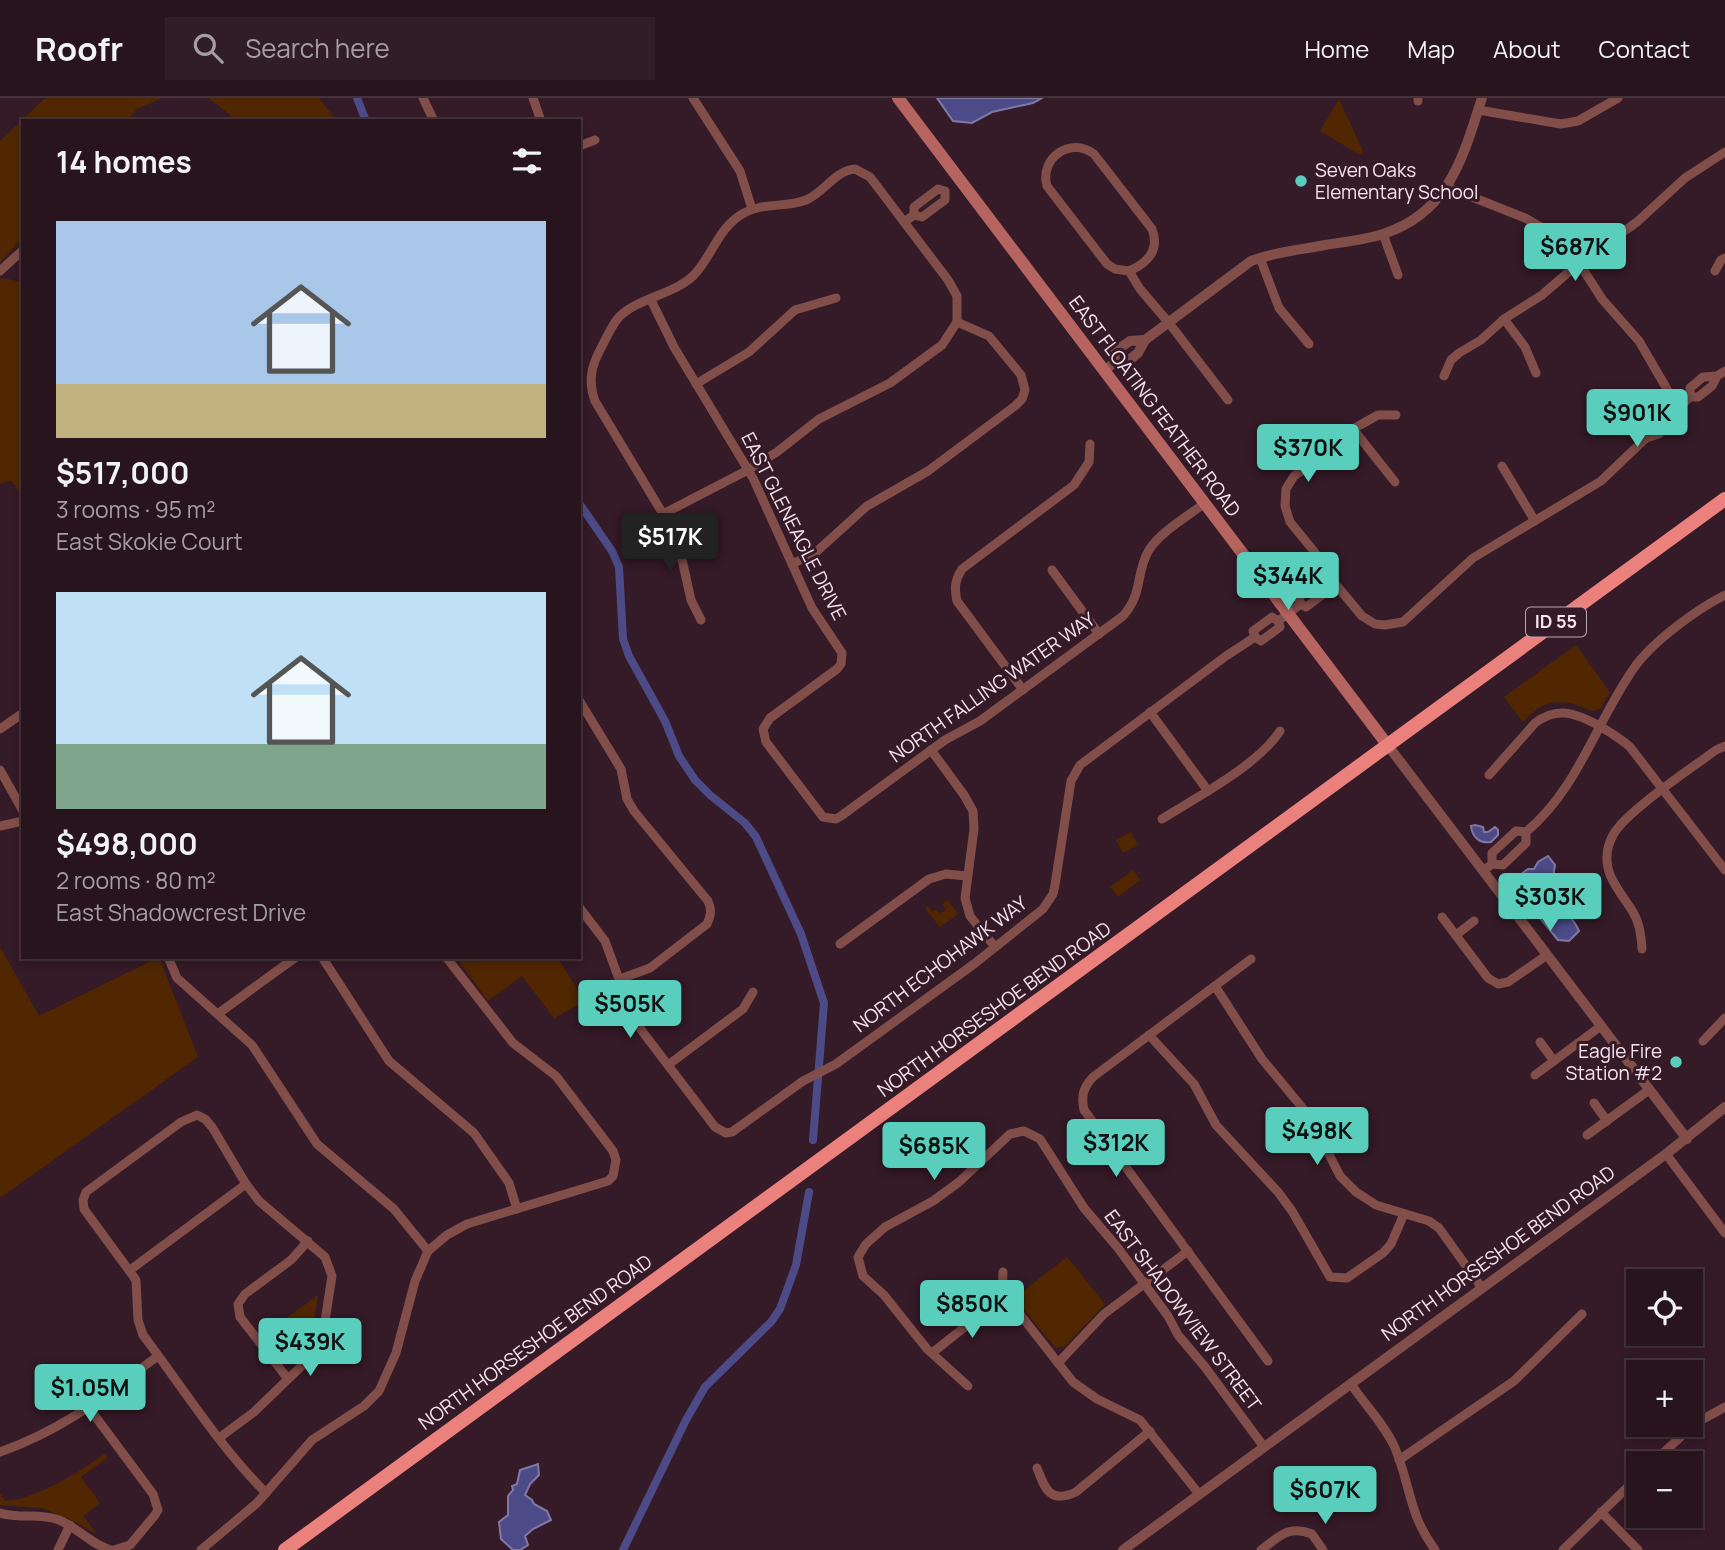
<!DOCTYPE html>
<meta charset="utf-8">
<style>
body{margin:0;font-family:Manrope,sans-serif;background:#301d26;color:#f1f3f6;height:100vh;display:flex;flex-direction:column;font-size:26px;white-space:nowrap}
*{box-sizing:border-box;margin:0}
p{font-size:23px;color:#a59ea4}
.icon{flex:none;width:38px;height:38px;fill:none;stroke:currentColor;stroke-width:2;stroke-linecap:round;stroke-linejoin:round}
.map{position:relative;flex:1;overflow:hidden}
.details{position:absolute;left:21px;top:21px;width:560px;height:840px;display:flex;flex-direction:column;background:#28141d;border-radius:0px;box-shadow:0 4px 10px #0003,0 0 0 2px #44333b}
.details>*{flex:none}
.controls{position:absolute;left:1626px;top:1171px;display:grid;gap:14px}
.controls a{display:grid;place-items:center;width:77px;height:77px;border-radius:0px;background:#28141d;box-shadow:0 4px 10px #0003,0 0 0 2px #44333b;font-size:35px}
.price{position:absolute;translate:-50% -60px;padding:0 16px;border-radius:7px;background:#5acebd;color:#111;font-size:23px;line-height:46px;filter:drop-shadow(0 2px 4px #0008)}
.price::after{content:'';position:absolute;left:50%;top:42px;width:21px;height:16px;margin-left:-10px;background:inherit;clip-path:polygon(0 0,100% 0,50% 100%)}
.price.on{background:#222;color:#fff}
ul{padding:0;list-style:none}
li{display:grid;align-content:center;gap:14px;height:371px;padding:0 35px}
li span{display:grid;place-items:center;height:217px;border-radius:0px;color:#555}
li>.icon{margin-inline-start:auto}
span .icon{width:126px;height:126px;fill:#fffc;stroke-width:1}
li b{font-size:30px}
h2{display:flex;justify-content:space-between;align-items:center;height:84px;padding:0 35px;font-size:30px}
header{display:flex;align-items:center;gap:42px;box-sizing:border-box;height:98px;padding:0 35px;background:#28141d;border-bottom:2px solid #44333b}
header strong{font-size:33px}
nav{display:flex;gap:38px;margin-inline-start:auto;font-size:24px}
.search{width:490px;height:63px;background:#301d26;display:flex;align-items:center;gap:18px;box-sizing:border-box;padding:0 24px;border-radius:0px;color:#a59ea4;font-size:26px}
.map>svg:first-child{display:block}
.green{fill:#502700}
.water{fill:#4d4b87;stroke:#8079a5;stroke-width:2}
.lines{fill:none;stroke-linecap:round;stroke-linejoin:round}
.canal{stroke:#4d4b87;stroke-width:8}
.minor{stroke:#824e4a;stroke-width:9}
.tertiary{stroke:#824e4a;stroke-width:10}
.secondary{stroke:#b6645f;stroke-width:12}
.trunk{stroke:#ea817c;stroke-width:14}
.poi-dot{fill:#5acebd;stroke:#351a27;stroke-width:2.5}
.labels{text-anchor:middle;stroke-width:6;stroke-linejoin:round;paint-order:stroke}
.shield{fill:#351a27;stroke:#bda7b1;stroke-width:2}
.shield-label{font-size:18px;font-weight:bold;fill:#f7e4ec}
.poi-label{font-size:19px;fill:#f7e4ec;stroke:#351a27;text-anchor:start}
.street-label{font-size:19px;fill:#f7e4ec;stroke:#351a27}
</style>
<header>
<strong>Roofr</strong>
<div class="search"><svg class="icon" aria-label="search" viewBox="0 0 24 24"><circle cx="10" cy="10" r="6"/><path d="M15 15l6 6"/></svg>Search here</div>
<nav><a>Home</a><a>Map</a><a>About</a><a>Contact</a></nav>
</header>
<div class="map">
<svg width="1725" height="1452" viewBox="0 0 1725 1452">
<rect width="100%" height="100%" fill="#351a27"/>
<g class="green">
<path d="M45 0H162L137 11 127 23H23V139L0 165V43Z"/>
<path d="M209 0H319L337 23H237Z"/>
<path d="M1339 1 1363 53 1360 57 1320 33Z"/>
<path d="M2 180 23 184V397L11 383 0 385V182Z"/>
<path d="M1576 547 1610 594 1600 611 1592 613C1564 600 1545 599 1523 624L1504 599Z"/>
<path d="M1131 734 1138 747 1123 755 1116 742Z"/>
<path d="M1133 772 1140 782 1118 799 1110 789Z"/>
<path d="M948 802 958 816 940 829 925 810 928 808 932 814 936 811 940 816 946 812 942 806Z"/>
<path d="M0 849 39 918 159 859 198 959 0 1100Z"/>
<path d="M456 859H557L581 897 613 880 616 887 554 920 522 878 488 903Z"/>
<path d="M1067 1159 1105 1206 1065 1248 1056 1250 1014 1200Z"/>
<path d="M318 1197C314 1225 310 1245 288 1265L266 1235Z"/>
<path d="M104 1356 108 1359 81 1379 100 1405 83 1418 97 1436 71 1422 42 1410 0 1407V1395L5 1403C36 1401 80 1374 104 1356Z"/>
</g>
<g class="water">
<path d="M937 0H1042L1033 5 992 14 972 25 953 23Z"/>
<path d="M1475 727 1483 729 1484 734H1488L1495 729 1498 732V737L1491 744C1480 746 1472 739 1471 728Z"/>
<path d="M1548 758 1555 767C1553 777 1551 792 1556 801 1564 814 1572 817 1579 833L1569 843 1558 842 1533 812 1519 788 1521 776 1528 771H1534L1538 764Z"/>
<path d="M538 1366 539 1377 530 1386 525 1397 532 1402 534 1406 547 1413 551 1422 533 1431 525 1438 528 1447 520 1452H513L501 1441 499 1424 508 1417V1398L513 1392 512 1388 517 1386 520 1372Z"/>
</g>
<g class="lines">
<g class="canal">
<path d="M357 0 366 23"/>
<path d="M579 405 612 453 619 469 623 541 629 558 665 623 679 658 695 682 710 697 745 725 756 739 801 836 824 905 813 1042"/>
<path d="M623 1452 686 1322 705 1289 771 1224 780 1211 796 1167 809 1094"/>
</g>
<g class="minor">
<path d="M423 0 434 23"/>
<path d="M533 0 541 23"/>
<path d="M693 0 740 73 752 111"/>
<path d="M1418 3V0"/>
<path d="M1478 12 1561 26 1578 23 1618 0"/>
<path d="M579 48 595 42"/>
<path d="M1447 89 1525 120 1546 132 1564 146 1579 165 1602 201 1639 243 1678 310"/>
<path d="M904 124 914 117V109L938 91 945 93V102L922 119 914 117"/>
<path d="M1383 136 1398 177"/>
<path d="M1260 160 1279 210 1309 246"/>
<path d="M0 173 23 152"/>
<path d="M1129 173C1148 165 1160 152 1152 131L1094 56C1071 38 1039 60 1047 88L1107 166 1115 171 1129 173 1140 191 1169 225 1228 302"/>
<path d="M1715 173 1721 162 1725 160"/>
<path d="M651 202 674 249 753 380 812 510 842 555 841 566 837 571 770 620 763 631 766 644 823 719 836 721 841 718 945 642 980 623 1123 518C1144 494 1135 475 1149 452 1159 435 1189 417 1205 405"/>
<path d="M1504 221 1525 249 1536 275"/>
<path d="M1444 278 1451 262 1459 255 1481 242 1504 221 1542 197 1579 165 1637 124 1685 80 1725 54"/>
<path d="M1717 278 1712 288 1698 299H1690V290L1703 279 1717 278 1725 273"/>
<path d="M696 286 749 254 795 212 836 200"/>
<path d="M1670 318 1673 323 1659 336 1646 340 1651 327 1663 315 1670 318 1690 299"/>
<path d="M1353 331 1395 384"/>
<path d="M1502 368 1535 423"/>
<path d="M663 416 748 372 777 354 819 321 890 285 942 247 957 224"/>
<path d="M1052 472 1099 536"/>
<path d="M1332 482 1313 452 1290 424 1285 408 1286 391 1294 378 1326 357 1353 331 1378 317H1396"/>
<path d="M1323 489 1317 486 1298 500 1301 506 1306 509 1325 495 1323 489 1332 482 1362 518 1375 526 1385 527 1403 524 1473 460 1601 383 1646 340"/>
<path d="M701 522 691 502 681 457 672 431 595 303C588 284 591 269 600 252 606 241 611 228 619 219 638 200 675 196 694 177 713 157 718 129 744 115 764 104 786 110 806 102 825 94 834 73 855 71L870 79 948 182 957 198V224L989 238 1021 277 1025 292 1022 301 1015 308 928 373 867 408 815 455 792 466"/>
<path d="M1278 523 1272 519 1253 533 1255 539 1261 543 1280 529 1278 523 1301 506"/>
<path d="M1023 592 957 503C954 490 955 482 962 471L1074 387 1089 364 1090 346"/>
<path d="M579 602 621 671 627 701 634 713 708 803C712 812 711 817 707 826L650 870 620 881"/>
<path d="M1150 614 1208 693"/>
<path d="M0 631 23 615"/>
<path d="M931 652 964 697 973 713 974 731 965 800 970 818 995 849"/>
<path d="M0 672 23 713"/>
<path d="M1489 677 1535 625C1557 608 1575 615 1598 627 1609 634 1620 640 1630 649L1725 772"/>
<path d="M1162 721C1197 699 1257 668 1280 633"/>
<path d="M0 728 23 723"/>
<path d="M1526 734C1578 691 1596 624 1634 570 1652 544 1697 511 1725 497"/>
<path d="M1483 773 1492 766 1503 767 1526 745V734L1516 733 1492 755V766"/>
<path d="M579 809 605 843 630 911 642 933 715 1029 726 1035 732 1034 803 983 836 966 974 866 1043 811 1053 796 1055 787 1071 683 1080 667 1226 558 1255 539"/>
<path d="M1442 819 1488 880 1498 886 1508 884 1547 857"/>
<path d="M1456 837 1474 823"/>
<path d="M840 846 929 781 946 776 967 778"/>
<path d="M1642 851C1640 810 1626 810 1611 779 1605 765 1606 750 1613 737 1625 714 1692 670 1716 652L1725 648"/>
<path d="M168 859 177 880 252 947 317 1046 394 1111 428 1153"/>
<path d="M322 859 389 963 474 1035 509 1085 517 1111"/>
<path d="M1251 861 1093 979C1083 990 1081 998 1084 1012L1268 1263"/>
<path d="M1215 888 1262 961 1310 1019 1340 1078 1356 1094 1376 1107 1429 1123 1439 1130 1482 1190"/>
<path d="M219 915 296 859"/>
<path d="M1149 937 1194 986 1216 1027 1278 1094 1292 1113 1330 1179 1347 1180 1383 1155 1391 1146 1404 1116"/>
<path d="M1703 943 1725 920"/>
<path d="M1540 944 1554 963"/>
<path d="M668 967 743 911 753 894"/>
<path d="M1535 977 1601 928"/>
<path d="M1594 1005 1607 1023"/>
<path d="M1587 1037 1649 992"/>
<path d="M1666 1056 1725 1135"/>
<path d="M130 1172 246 1086"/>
<path d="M1003 1174 1002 1205 1015 1210 1073 1284 1097 1301 1140 1322 1199 1396"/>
<path d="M932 1255 990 1209 1002 1205"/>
<path d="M1058 1265 1104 1216 1188 1153"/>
<path d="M288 1281 240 1219 238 1206 245 1196 291 1162 308 1143"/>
<path d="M1351 1286C1365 1307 1385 1327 1395 1350 1411 1388 1408 1415 1435 1452"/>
<path d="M968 1288 927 1251 884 1197 863 1178 858 1159 866 1146 885 1129 933 1103 959 1084 1010 1036 1024 1033 1040 1041 1084 1110 1118 1150 1168 1218 1178 1237 1205 1269 1264 1349"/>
<path d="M89 1310 153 1396 158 1412 155 1417 130 1447 114 1452"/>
<path d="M219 1340 254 1314 313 1257 323 1236 332 1178 325 1159 259 1103 246 1086 212 1029 205 1021 197 1017 181 1024 86 1094 83 1102 84 1111 136 1182 138 1222 143 1237C183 1290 219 1348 266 1395"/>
<path d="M0 1354C65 1331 104 1298 158 1258"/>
<path d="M1399 1362 1514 1283 1582 1216"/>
<path d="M1652 1365 1696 1325 1725 1309"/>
<path d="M1037 1370C1045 1391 1050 1406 1076 1394L1150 1333"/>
<path d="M1601 1414 1638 1452"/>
<path d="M0 1415C19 1421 40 1415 59 1422 78 1430 92 1447 111 1452"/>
<path d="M58 1452 70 1427"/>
<path d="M201 1452 257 1405 312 1342 364 1308 379 1293 396 1255 415 1183 428 1153 447 1137 467 1126 608 1083 613 1078 616 1062 613 1053 556 978 513 945 446 859"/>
<path d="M1261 1452C1280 1438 1288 1427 1312 1436L1323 1452"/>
<path d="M1563 1452 1638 1379"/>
</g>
<g class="tertiary">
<path d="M1145 242 1251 163C1274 154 1300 152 1325 147 1344 144 1364 142 1383 136 1449 115 1463 59 1482 0"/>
<path d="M1104 273 1115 264 1123 267 1138 255 1145 242 1130 243 1114 254 1115 264"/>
<path d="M1389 649 1687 1041"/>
<path d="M1123 1452 1666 1056 1725 1009"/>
</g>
<path class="secondary" d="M898 0 1389 649"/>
<path class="trunk" d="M285 1452 1725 401"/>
</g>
<g class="poi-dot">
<circle cx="1301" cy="83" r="7"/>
<circle cx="1676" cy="964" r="7"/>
</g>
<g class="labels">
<rect class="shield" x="1526" y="509.5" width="60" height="29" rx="5"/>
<g class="shield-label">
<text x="1556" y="530">ID 55</text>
</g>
<g class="poi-label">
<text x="1315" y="79">Seven Oaks<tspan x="1315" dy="22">Elementary School</tspan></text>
<text x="1662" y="960" text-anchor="end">Eagle Fire<tspan x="1662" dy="22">Station #2</tspan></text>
</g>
<g class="street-label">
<text transform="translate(1155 308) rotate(53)" y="7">EAST FLOATING FEATHER ROAD</text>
<text transform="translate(794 428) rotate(63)" y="7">EAST GLENEAGLE DRIVE</text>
<text transform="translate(992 589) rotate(-35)" y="7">NORTH FALLING WATER WAY</text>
<text transform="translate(940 866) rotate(-37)" y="7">NORTH ECHOHAWK WAY</text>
<text transform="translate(994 911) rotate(-36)" y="7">NORTH HORSESHOE BEND ROAD</text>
<text transform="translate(1498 1155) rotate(-36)" y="7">NORTH HORSESHOE BEND ROAD</text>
<text transform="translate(1183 1212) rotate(53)" y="7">EAST SHADOWVIEW STREET</text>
<text transform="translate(535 1244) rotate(-36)" y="7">NORTH HORSESHOE BEND ROAD</text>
</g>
</g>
</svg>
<div class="controls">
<a><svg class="icon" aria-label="locate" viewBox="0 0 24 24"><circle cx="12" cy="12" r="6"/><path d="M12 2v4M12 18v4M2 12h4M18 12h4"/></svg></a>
<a>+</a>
<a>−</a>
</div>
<b class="price" style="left:1575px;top:185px">$687K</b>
<b class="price" style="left:1637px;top:351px">$901K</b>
<b class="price" style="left:1308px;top:386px">$370K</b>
<b class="price on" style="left:670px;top:475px">$517K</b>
<b class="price" style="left:1288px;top:514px">$344K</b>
<b class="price" style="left:1550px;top:835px">$303K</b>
<b class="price" style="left:630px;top:942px">$505K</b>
<b class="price" style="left:1317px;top:1069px">$498K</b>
<b class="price" style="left:1116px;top:1081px">$312K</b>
<b class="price" style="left:934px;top:1084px">$685K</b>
<b class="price" style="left:972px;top:1242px">$850K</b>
<b class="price" style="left:310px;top:1280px">$439K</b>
<b class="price" style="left:90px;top:1326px">$1.05M</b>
<b class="price" style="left:1325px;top:1428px">$607K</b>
<section class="details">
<h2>14 homes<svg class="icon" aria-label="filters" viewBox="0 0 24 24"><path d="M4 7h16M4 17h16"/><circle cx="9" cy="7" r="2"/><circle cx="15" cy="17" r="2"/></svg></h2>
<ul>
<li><span style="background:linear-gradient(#a9c7e8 75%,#c2b280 0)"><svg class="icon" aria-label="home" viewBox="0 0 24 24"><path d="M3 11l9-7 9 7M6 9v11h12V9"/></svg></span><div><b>$517,000</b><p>3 rooms · 95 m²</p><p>East Skokie Court</p></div></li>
<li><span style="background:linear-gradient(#bfe0f5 70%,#7fa58c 0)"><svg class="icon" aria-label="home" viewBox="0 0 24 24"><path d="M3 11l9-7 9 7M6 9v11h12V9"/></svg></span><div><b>$498,000</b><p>2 rooms · 80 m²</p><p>East Shadowcrest Drive</p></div></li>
</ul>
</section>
</div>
